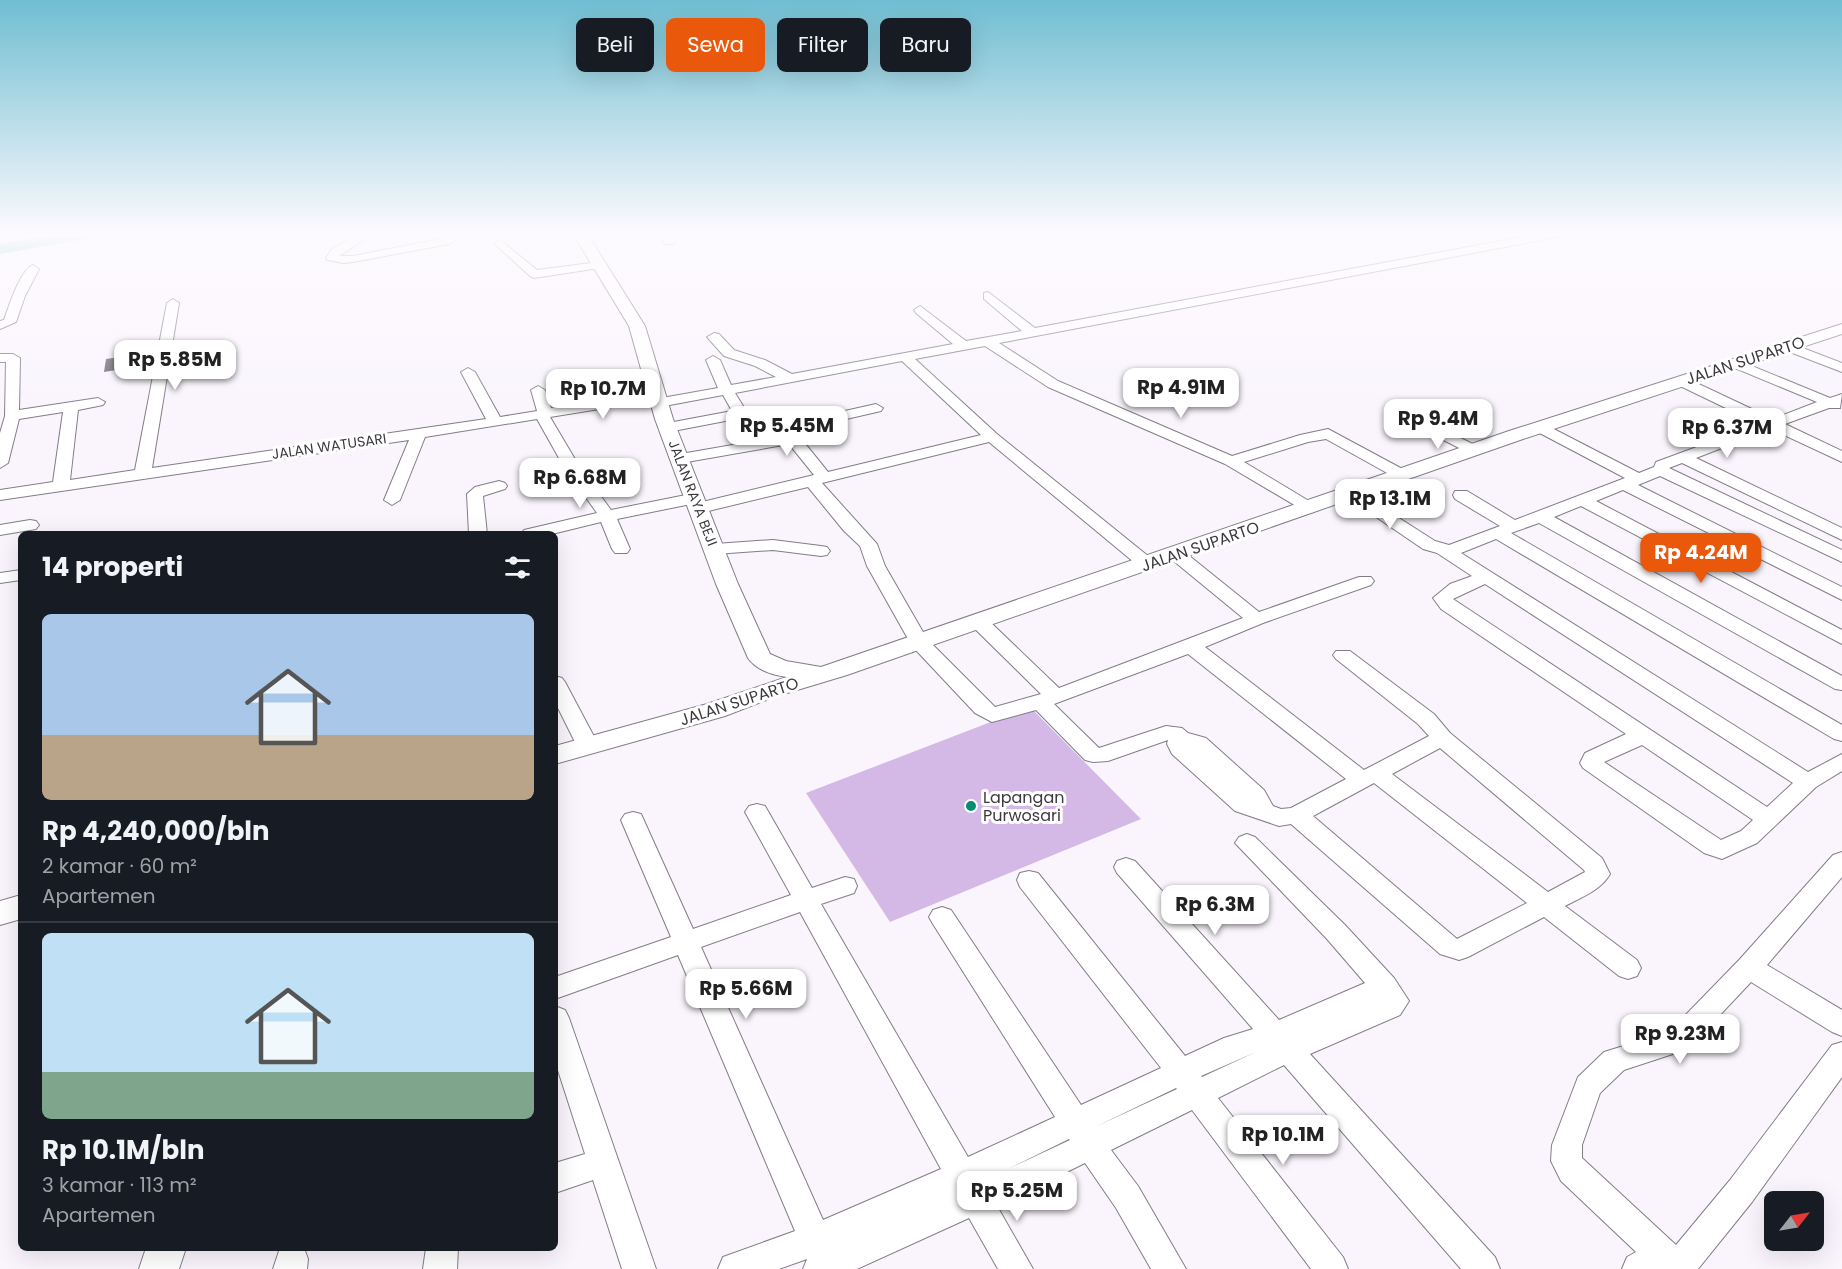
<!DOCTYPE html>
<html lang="id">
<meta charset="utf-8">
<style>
body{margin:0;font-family:Poppins,sans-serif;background:#242831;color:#f1f3f6;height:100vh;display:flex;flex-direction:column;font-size:22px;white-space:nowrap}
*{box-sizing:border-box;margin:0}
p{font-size:20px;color:#9ea1a6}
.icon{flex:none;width:33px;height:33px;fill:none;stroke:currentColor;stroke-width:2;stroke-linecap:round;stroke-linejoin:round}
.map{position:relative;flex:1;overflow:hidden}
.sheet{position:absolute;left:18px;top:531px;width:540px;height:720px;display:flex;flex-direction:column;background:#171b24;border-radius:9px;box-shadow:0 6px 24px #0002}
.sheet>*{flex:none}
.guide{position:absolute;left:576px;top:18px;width:570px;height:54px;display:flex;gap:12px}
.needle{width:39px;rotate:59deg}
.tools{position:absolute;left:1764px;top:1191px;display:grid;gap:12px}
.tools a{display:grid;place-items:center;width:60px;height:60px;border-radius:9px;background:#171b24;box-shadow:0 6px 24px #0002;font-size:30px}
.price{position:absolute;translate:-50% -51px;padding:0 14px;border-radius:12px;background:#fff;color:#222;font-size:20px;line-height:39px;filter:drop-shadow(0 2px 3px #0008)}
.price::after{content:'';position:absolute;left:50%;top:36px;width:18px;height:14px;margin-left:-9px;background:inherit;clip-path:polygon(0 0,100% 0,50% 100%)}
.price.on{background:#ea580c;color:#fff}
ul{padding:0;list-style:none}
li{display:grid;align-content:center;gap:12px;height:318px;padding:0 24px}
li+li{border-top:2px solid #363941}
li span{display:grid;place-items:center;height:186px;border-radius:9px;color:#555}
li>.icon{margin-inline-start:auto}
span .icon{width:108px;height:108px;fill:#fffc;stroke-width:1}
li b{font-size:26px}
h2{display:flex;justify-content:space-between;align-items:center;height:72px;padding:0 24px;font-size:26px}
.chip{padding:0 21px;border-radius:9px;background:#171b24;box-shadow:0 6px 24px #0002;font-size:21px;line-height:54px}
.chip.on{background:#ea580c;color:#fff}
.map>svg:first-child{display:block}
.green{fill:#d4b8e5}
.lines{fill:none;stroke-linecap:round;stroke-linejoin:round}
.river{fill:#5dceb1;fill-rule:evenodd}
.building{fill:#706875}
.minor-casing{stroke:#837c88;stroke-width:2}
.tertiary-casing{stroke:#837c88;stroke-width:2}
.minor{fill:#fff;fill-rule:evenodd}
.tertiary{fill:#fff;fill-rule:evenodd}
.poi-dot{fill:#058d74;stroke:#fff;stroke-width:2}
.labels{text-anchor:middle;stroke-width:6;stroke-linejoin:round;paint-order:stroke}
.far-street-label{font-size:14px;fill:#3c393e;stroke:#fff}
.street-label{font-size:16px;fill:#3c393e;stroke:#fff}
.poi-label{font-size:16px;fill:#3c393e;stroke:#fff;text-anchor:start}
</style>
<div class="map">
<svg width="1842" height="1269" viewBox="0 0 1842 1269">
<rect width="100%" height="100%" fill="#faf5fd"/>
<path class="green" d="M1030 707 1141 819 890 922 806 793Z"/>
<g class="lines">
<path class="river" d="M67 232H106L98 237 0 254V244Z"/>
</g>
<path class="building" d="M155 352 153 364 104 372 106 359Z"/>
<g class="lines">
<g class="minor-casing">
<g id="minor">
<path d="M362 232H376L339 256H353L445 238 442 232H453L457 239 449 244 353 262 343 263 328 260 326 258 332 249Z"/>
<path d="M658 232H669L675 242 673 244H665Z"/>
<path d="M1549 232H1573L1568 235 999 343 1058 381 1232 456 1300 435 1328 429 1408 472 1410 475 1408 478H1396L1326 439 1308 442 1244 462 1314 504 1316 508 1314 512 1308 513 1225 464 1048 387 985 346 915 359 997 434 1153 560 1156 564 1153 568H1141L989 442 822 483 877 544 885 566 927 639 995 707 1041 694 972 626 969 622 972 618H986L1059 688 1243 618 1170 558 1167 554 1170 550H1182L1259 612 1359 577H1371L1374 581 1371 585 1263 623 1205 647 1364 770 1429 736 1418 724 1336 659 1333 655 1336 651H1350L1434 714 1450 733 1602 858 1610 874C1601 890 1582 897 1565 906L1637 960 1641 968 1637 976 1628 979 1619 976 1544 917 1468 957 1459 960 1440 954 1291 824 1279 826 1235 811 1172 754 1167 744 1168 740 1108 761 1093 762 1085 760 1036 710 992 722 975 713 912 646 867 566 860 546 844 531 808 487 700 513 694 512 692 508 694 504 814 475 789 444 681 463 673 458 675 455 818 430 814 422 818 417 876 404 883 408 881 411 829 423 834 430 830 436 803 441 828 472 981 435 902 361 735 393 748 414 746 417 668 432 663 430 660 427 663 424 732 411 723 395 659 407 652 403 655 400 550 417 579 466 611 510 696 493 704 498 696 503 617 519 630 549 627 553H615L612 549 601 522 552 534H521L524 530 597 513 564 467 537 419 425 437 400 500 392 505 384 500 409 440 0 500V490L53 482 63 412 19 419 8 463 0 468V433L5 416 6 362H0V354H13L20 358 19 410 98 398 105 402 103 405 78 410 70 480 135 470 167 303 173 299 179 303 152 468 486 419 461 372 468 368 475 372 500 417 537 411 531 390 538 386 545 390 551 408 657 391 664 395 662 398 718 388 706 360 713 356 720 360 731 385 776 377 755 366 724 356 707 337 714 333 719 334 734 350 765 360 792 374 953 344 916 313 914 310 920 306 966 341 1022 331 984 299V293L988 292 1035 328ZM1188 654 1346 779 1291 808 1281 809 1273 806 1264 790 1206 738 1188 733 1182 728 1166 726 1099 748 1054 704ZM1440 748 1584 870 1585 872 1548 892 1392 774ZM1374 783 1527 903 1457 939 1313 816Z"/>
<path d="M500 240 537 270 599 262 605 265 599 268 534 278 530 276 496 245 494 243Z"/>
<path d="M33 265 39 269 25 296 16 322 0 329V321L4 320C9 306 20 270 33 265Z"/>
<path d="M1787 342 1842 363V372L1782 349 1780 346Z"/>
<path d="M1735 359 1830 398 1842 394 1840 408H1829L1785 424 1842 451V462L1771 429 1696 458 1842 528V540L1682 463 1669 468 1842 550V562L1660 476 1638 485 1842 587V600L1623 490 1596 501 1842 630V644L1581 506 1554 517 1842 676V690L1835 689 1539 523 1511 533 1842 725V741L1834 739 1496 539 1461 553 1808 772 1842 754V771L1816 787 1757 843 1722 859 1704 853 1583 768 1580 763 1585 753 1626 734 1441 609 1433 598 1450 584 1472 576 1437 553 1423 549 1341 493 1343 490H1355L1435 541 1449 545 1500 526 1455 499 1453 495 1455 491H1467L1515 520 1625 478 1534 430 1531 427 1534 424H1544L1639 473 1654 467 1656 462 1759 424 1676 384 1674 381 1676 378H1686L1773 419 1817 402 1730 366 1728 363 1730 360ZM1485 584 1793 783 1767 807 1453 599ZM1642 745 1753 820 1741 831 1721 840 1604 762Z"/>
<path d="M1417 417 1479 447 1482 450 1479 453H1469L1412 424 1410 421 1412 418Z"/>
<path d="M499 481 505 483 507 486 505 489 483 496 487 534H469L467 494 475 487Z"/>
<path d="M30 520 36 521 39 525 36 529 0 535V525Z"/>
<path d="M773 540 821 546 827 547 830 551 827 555 821 556 773 550 715 554 709 553 706 549 709 545 715 544Z"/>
<path d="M21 570V580L0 583V573Z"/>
<path d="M555 676 562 678 565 682 599 746 596 751 588 753 580 751 577 746 555 702Z"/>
<path d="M757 804 765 806 812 888 845 877 854 879 857 886 854 893 821 904 968 1157 1055 1117 933 924 929 917 933 910 942 907 951 910 1081 1105 1161 1068 1020 887 1017 880 1020 873 1029 871 1038 873 1185 1056 1224 1038 1253 1029 1117 873 1114 867 1117 861 1126 858 1135 861 1279 1020 1365 983 1327 939 1235 843 1239 837 1247 834 1255 837 1345 925 1394 978 1409 1001 1400 1015 1310 1054 1495 1257 1500 1269H1461L1284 1065 1218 1098 1343 1257 1348 1269H1311L1192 1110 1111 1150 1138 1186 1186 1269H1151L1116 1208 1085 1163 997 1206 1033 1269H998L969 1218 857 1269H803L807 1259 779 1269H718L723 1257 795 1231 678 955 555 999V977L671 937 621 820 625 814 633 812 641 814 693 929 791 895 745 812 749 806ZM800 912 941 1169 823 1220 701 947ZM1256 1052 1202 1077 1201 1076ZM1176 1088 1177 1089 1095 1127ZM1069 1139 1070 1140 1008 1169Z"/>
<path d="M1842 852V877L1767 965 1842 1010V1036L1832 1032 1751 982 1688 1049 1624 1070 1600 1093 1582 1145V1158L1676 1245 1730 1180 1832 1045 1842 1042V1077L1752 1202 1698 1269H1622L1627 1257 1636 1252 1561 1181 1551 1161 1552 1145 1578 1077 1604 1052 1669 1032 1740 959 1833 855Z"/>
<path d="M555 1006 565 1010 569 1018 656 1269H622L593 1180 555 1193V1163L585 1154 555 1061Z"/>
<path d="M280 1248H304L308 1259 307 1269H273Z"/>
<path d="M426 1248H458L457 1269H423Z"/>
</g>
</g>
<g class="tertiary-casing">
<g id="tertiary">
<path d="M572 232H586L645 326 673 419 738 584 770 654 786 661 821 667 1509 431 1842 324V334L1523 439 847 675 774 697 725 716 555 764V746L707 704 787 677C773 675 756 670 748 658L716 584 655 419 629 326Z"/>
<path d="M21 895V919L0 925V901Z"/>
<path d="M146 1248H186L179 1269H139Z"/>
</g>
</g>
<use href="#minor" class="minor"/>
<use href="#tertiary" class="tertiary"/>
</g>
<linearGradient id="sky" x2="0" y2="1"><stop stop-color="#70bed2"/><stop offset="0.57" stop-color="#fdfafe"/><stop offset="1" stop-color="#fdfafe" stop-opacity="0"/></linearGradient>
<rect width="1842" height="410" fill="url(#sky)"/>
<circle class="poi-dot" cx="971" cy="806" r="6"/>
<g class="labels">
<g class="far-street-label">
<text transform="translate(329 446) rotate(-8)" y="5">JALAN WATUSARI</text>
<text transform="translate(693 493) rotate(69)" y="5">JALAN RAYA BEJI</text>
</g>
<g class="street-label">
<text transform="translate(1745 360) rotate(-18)" y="6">JALAN SUPARTO</text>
<text transform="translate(1200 546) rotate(-19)" y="6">JALAN SUPARTO</text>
<text transform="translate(739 701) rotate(-18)" y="6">JALAN SUPARTO</text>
</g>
<g class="poi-label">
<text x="983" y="803">Lapangan<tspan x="983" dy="18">Purwosari</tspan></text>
</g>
</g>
</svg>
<div class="tools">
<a><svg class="needle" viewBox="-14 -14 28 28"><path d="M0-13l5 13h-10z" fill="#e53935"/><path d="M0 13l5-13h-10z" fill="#9ea1a6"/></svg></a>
</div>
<b class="price" style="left:175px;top:391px">Rp 5.85M</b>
<b class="price" style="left:1181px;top:419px">Rp 4.91M</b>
<b class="price" style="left:603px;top:420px">Rp 10.7M</b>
<b class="price" style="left:1438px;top:450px">Rp 9.4M</b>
<b class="price" style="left:787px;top:457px">Rp 5.45M</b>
<b class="price" style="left:1727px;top:459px">Rp 6.37M</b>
<b class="price" style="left:580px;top:509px">Rp 6.68M</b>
<b class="price" style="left:1390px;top:530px">Rp 13.1M</b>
<b class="price on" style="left:1701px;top:584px">Rp 4.24M</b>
<b class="price" style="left:1215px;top:936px">Rp 6.3M</b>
<b class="price" style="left:746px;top:1020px">Rp 5.66M</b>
<b class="price" style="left:1680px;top:1065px">Rp 9.23M</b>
<b class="price" style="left:1283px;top:1166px">Rp 10.1M</b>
<b class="price" style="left:1017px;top:1222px">Rp 5.25M</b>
<div class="guide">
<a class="chip">Beli</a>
<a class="chip on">Sewa</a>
<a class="chip">Filter</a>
<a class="chip">Baru</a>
</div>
<section class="sheet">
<h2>14 properti<svg class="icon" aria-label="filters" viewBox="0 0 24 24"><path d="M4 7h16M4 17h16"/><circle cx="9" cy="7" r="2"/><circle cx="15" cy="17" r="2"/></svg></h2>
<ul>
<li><span style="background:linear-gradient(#a9c7e8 65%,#b9a48a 0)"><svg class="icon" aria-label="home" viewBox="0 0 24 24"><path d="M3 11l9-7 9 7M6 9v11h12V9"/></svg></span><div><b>Rp 4,240,000/bln</b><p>2 kamar · 60 m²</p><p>Apartemen</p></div></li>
<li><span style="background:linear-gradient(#bfe0f5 75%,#7fa58c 0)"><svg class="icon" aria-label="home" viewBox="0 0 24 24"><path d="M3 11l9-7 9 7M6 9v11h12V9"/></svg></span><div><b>Rp 10.1M/bln</b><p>3 kamar · 113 m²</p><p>Apartemen</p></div></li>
</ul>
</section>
</div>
